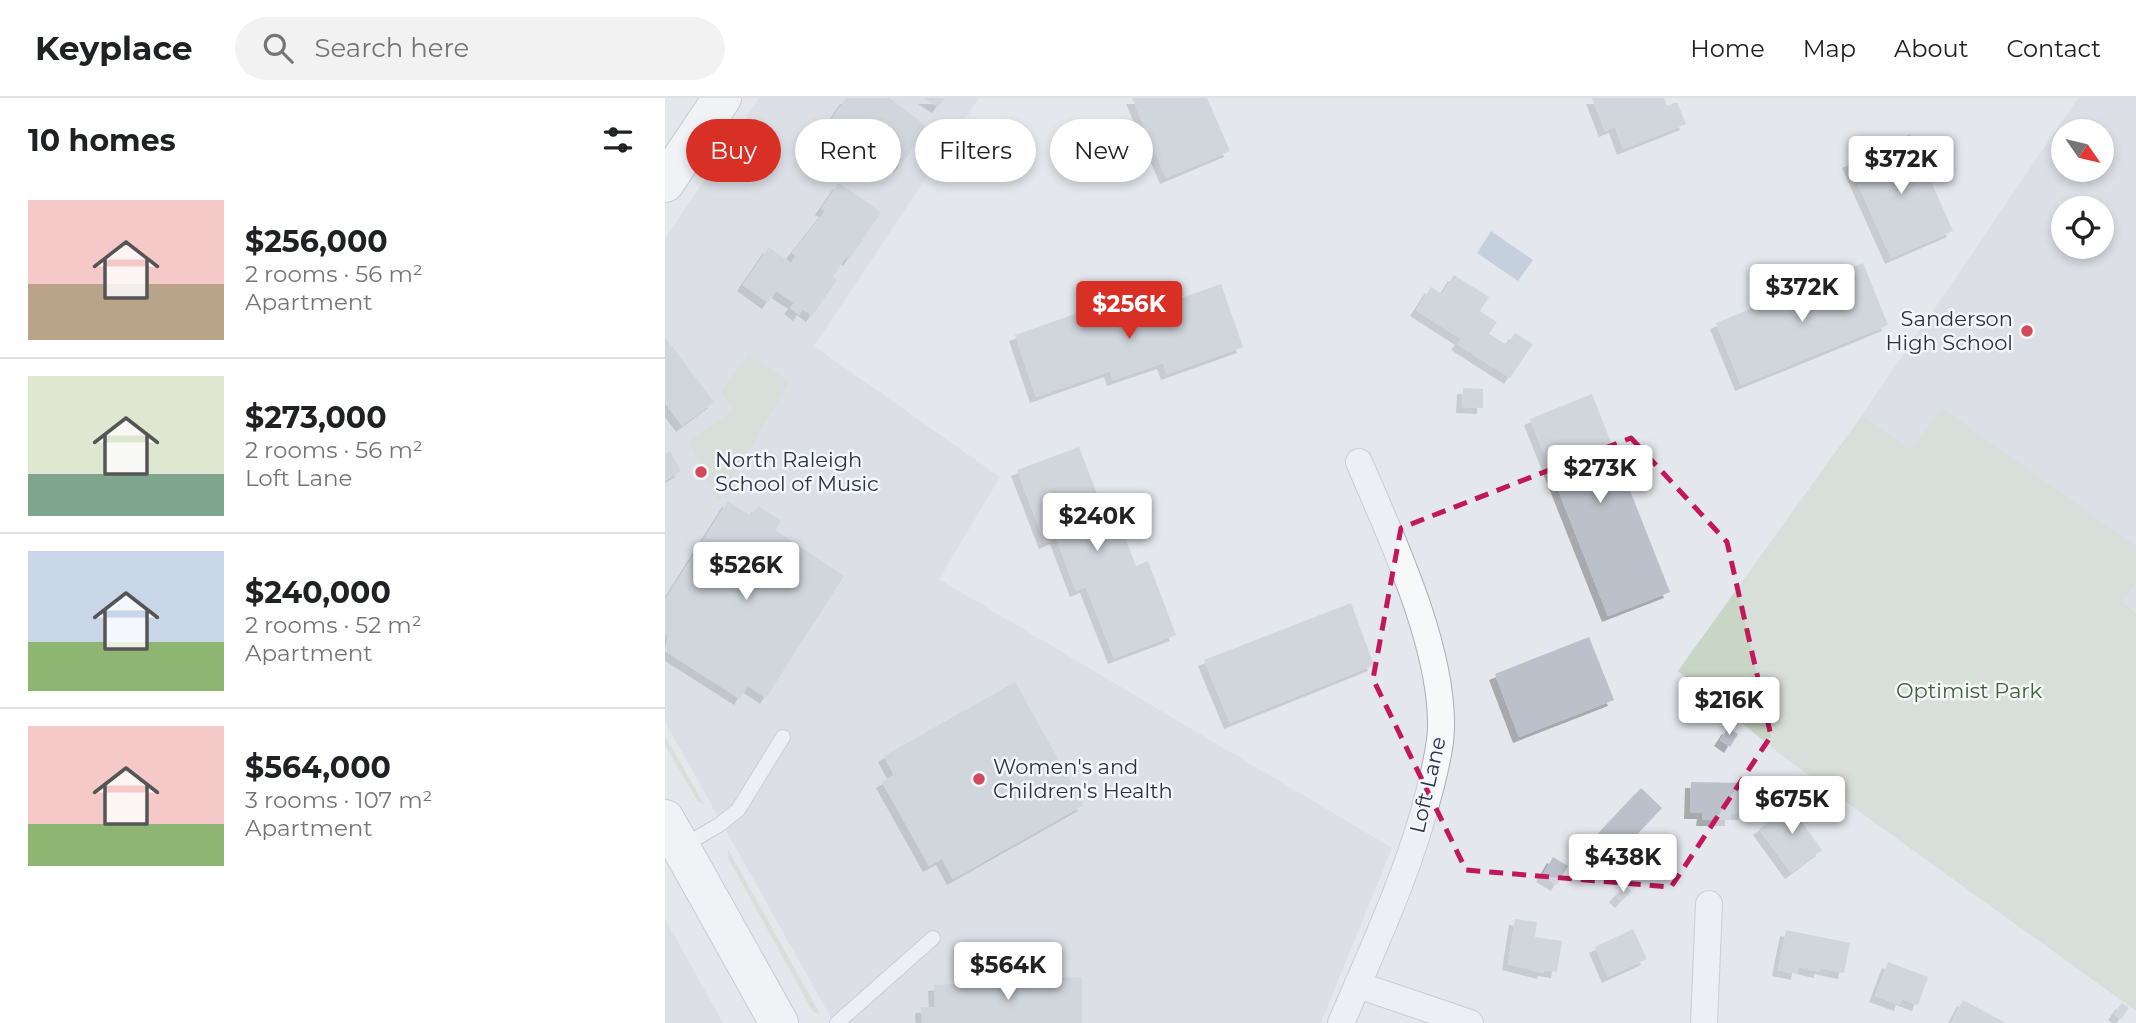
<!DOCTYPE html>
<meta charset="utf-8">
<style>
body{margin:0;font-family:Montserrat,sans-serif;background:#f2f2f2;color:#202124;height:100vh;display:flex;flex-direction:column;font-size:26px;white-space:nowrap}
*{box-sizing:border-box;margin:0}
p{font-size:23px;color:#757577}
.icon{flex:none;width:38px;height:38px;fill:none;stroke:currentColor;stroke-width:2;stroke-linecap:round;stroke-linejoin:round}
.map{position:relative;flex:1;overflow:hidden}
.drawer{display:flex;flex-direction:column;background:#fff;width:665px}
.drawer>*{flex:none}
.guide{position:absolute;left:21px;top:21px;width:665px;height:63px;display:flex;gap:14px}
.needle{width:46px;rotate:124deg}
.tools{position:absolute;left:1386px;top:21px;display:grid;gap:14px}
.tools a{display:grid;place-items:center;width:63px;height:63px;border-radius:50%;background:#fff;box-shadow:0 4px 10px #0003;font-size:35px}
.price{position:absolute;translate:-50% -60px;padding:0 16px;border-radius:7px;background:#fff;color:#222;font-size:23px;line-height:46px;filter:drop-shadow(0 2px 4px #0008)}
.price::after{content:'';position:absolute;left:50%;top:42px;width:21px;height:16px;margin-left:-10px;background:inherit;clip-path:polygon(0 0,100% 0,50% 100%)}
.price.active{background:#d93025;color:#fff}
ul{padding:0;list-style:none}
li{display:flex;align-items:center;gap:21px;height:175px;padding:0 28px}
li+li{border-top:2px solid #e0e0e0}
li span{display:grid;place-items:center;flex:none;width:196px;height:140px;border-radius:0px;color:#555}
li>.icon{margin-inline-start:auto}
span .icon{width:84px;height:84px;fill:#fffc;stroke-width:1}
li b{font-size:30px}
h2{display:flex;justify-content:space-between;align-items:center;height:84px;padding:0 28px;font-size:30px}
.tag{padding:0 24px;border-radius:32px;background:#fff;box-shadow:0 4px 10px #0003;font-size:24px;line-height:63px}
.tag.active{background:#d93025;color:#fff}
header{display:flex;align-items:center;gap:42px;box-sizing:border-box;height:98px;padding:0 35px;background:#fff;border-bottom:2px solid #e0e0e0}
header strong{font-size:33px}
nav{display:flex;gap:38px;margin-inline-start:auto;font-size:24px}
.search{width:490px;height:63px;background:#f2f2f2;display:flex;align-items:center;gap:18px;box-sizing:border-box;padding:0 24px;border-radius:38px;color:#757577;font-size:26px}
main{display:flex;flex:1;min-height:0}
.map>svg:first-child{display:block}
.built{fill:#d2d6de;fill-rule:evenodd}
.green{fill:#c9d6c5}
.water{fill:#9fb4cc}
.building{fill:#bbc0ca;filter:url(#shadow)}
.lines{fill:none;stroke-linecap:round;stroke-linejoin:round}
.lane-casing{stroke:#a9aeb7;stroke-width:16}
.street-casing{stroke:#a9aeb7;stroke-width:28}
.primary-casing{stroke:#a3abb8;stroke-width:40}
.lane{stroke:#f7f8fa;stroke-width:14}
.street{stroke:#f7f8fa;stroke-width:26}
.primary{stroke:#fff;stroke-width:38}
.marked{fill:none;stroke:#c2185b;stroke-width:5;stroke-dasharray:14 9;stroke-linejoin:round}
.poi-dot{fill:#d1495b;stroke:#f4f6f9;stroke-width:2.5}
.labels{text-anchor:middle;stroke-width:5;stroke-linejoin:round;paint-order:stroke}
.poi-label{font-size:21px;fill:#2b3445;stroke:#f4f6f9;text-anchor:start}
.park-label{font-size:21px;fill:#3f6138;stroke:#f4f6f9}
.street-label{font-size:21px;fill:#2b3445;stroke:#f4f6f9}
</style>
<header>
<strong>Keyplace</strong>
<div class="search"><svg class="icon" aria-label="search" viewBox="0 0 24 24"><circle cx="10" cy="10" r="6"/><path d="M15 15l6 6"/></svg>Search here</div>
<nav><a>Home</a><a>Map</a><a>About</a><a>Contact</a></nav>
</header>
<main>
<section class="drawer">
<h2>10 homes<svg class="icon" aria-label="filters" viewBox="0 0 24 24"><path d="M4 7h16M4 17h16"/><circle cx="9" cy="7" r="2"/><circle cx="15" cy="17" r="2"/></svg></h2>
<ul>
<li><span style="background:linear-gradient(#f6c9c9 60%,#b9a48a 0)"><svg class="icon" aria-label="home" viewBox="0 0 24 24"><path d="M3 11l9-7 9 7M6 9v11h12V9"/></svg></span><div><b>$256,000</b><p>2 rooms · 56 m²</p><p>Apartment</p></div></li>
<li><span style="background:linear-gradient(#dfe7d0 70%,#7fa58c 0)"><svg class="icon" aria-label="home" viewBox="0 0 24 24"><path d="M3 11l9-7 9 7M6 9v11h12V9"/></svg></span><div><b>$273,000</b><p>2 rooms · 56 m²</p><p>Loft Lane</p></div></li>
<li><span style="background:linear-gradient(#c9d6e8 65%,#8fb573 0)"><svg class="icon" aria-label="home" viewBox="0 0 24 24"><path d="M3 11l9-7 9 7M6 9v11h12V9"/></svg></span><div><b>$240,000</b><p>2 rooms · 52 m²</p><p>Apartment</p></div></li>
<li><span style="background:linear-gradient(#f6c9c9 70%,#8fb573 0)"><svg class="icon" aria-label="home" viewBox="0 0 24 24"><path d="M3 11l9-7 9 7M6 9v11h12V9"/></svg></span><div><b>$564,000</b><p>3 rooms · 107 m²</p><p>Apartment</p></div></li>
</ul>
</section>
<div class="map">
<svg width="1471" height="925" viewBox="0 0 1471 925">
<defs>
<filter id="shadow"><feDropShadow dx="-6" dy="6" stdDeviation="0" flood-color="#0004"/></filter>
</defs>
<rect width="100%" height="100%" fill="#e4e7ec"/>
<g class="built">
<path d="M94 0H314L149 248 335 379 274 481 727 750 656 925H169L0 624V141Z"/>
<path d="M1413 0H1471V513L1197 317ZM1398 33H1437V72H1398ZM1398 110H1437V149H1398Z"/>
<path d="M0 821 58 925H0Z"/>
</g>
<g class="green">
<path d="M83 257 125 283 53 405 23 343 69 312 56 294Z"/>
<path d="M1277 310 1471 448V485L1458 504 1471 514V913L1120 660 1013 573 1197 317 1246 352Z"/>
<path d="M0 638 39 706 33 704 0 647Z"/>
<path d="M63 751 155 916 148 914 63 760Z"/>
</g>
<path class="water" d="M826 133 868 162 853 183 812 155Z"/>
<g class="building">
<path d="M181 0H225L262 29 235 69 192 37 191 39 166 22Z"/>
<path d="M259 0H280L273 9Z"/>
<path d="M467 0H542L565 53 501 80Z"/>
<path d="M927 0H999L1002 8 1012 4 1021 26 958 51 950 29 940 33Z"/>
<path d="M1245 36 1288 133 1226 160 1183 64Z"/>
<path d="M174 85 216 114 184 162 181 159 168 179 172 182 147 218 138 211 134 217 125 210 129 205 111 193 103 205 78 187 104 149 126 165 131 158 127 155 160 113 156 111Z"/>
<path d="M1198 165 1223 227 1076 287 1051 225Z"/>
<path d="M789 177 824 199 815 213 832 224 824 236 842 247 850 235 868 246 845 280 792 246 796 241 751 212 766 189 777 196Z"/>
<path d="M556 186 578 249 502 276 498 265 448 282 445 273 371 299 350 237 424 211 427 220 479 202 482 212Z"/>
<path d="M0 239 49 304 17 328 0 305Z"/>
<path d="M798 290 818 291V310L797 309Z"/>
<path d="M927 296 1005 494 943 518 865 321Z"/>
<path d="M414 349 442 422 452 418 471 468 483 463 511 537 449 560 421 489 411 493 391 440 380 445 352 372Z"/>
<path d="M5 353 16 373 0 383V356Z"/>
<path d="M63 403 86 418 93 408 116 423 110 432 179 478 101 600 83 588 75 601 0 553 3 538 0 536V502Z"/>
<path d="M686 505 709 567 565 625 539 562Z"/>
<path d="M924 539 949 602 854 639 830 576Z"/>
<path d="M350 584 419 707 288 781 277 761 264 768 217 684 229 677 219 658Z"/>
<path d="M1063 630 1073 636 1065 649 1055 642Z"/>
<path d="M1026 684 1080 685V716H1066V722H1037L1038 715H1025Z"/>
<path d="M976 690 997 710 965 744 974 752 962 765 932 737Z"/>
<path d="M1140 699 1151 712 1136 723 1157 752 1126 775 1094 731Z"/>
<path d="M888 759 903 768 892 787 877 778Z"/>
<path d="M960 788 966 793 956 804 950 798Z"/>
<path d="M850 821 872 824 870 839 897 843 892 874 879 872 878 875 843 866Z"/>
<path d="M968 831 982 861 943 879 930 849Z"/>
<path d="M1121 832 1185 845 1179 875 1155 870V874L1133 869 1132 876 1113 872Z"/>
<path d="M1223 864 1263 879 1253 907 1237 901 1235 907 1210 898Z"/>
<path d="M417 879V925H257L256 909H270L269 887Z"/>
<path d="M1298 902 1341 925H1286Z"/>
<path d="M1457 905 1464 910 1456 921 1449 916Z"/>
</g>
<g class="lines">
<g class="lane-casing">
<g id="lane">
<path d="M18 748 54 727 73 712 118 639"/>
<path d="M172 925 268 840"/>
</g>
</g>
<g class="street-casing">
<g id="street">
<path d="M693 887 805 925"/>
<path d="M676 925C709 848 745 772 765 691 770 671 776 648 776 628 777 546 726 439 694 364"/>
<path d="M1039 925 1044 806"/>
</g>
</g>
<g class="primary-casing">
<g id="primary">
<path d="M0 85 57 0"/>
<path d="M0 721 114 925"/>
</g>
</g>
<use href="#lane" class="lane"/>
<use href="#street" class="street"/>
<use href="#primary" class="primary"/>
</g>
<path d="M0 0H1471V925H0ZM966 340 1062 444 1106 638 1006 789 801 772 708 581 736 430Z" fill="#e4e7ec" fill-opacity=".55" fill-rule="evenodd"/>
<path class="marked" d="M966 340 1062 444 1106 638 1006 789 801 772 708 581 736 430Z"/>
<g class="poi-dot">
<circle cx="1362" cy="233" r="7"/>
<circle cx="36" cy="374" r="7"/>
<circle cx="314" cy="681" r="7"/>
</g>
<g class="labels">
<g class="poi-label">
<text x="1348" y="228" text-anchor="end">Sanderson<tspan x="1348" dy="24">High School</tspan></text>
<text x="50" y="369">North Raleigh<tspan x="50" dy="24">School of Music</tspan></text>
<text x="328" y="676">Women's and<tspan x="328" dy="24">Children's Health</tspan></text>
</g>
<g class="park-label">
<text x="1304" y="600">Optimist Park</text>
</g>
<g class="street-label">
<text transform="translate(763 687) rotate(-77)" y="7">Loft Lane</text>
</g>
</g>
</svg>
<div class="tools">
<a><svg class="needle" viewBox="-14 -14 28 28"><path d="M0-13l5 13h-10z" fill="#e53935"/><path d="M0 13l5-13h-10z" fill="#757577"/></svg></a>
<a><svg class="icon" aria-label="locate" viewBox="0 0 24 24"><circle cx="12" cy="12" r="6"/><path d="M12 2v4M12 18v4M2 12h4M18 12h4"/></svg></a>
</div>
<b class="price" style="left:1236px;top:98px">$372K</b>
<b class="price" style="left:1137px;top:226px">$372K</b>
<b class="price active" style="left:464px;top:243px">$256K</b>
<b class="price" style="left:935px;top:407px">$273K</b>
<b class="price" style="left:432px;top:455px">$240K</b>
<b class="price" style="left:81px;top:504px">$526K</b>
<b class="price" style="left:1064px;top:639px">$216K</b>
<b class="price" style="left:1127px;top:738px">$675K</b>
<b class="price" style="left:958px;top:796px">$438K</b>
<b class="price" style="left:343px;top:904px">$564K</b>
<div class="guide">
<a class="tag active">Buy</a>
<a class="tag">Rent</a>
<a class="tag">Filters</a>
<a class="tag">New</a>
</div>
</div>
</main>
